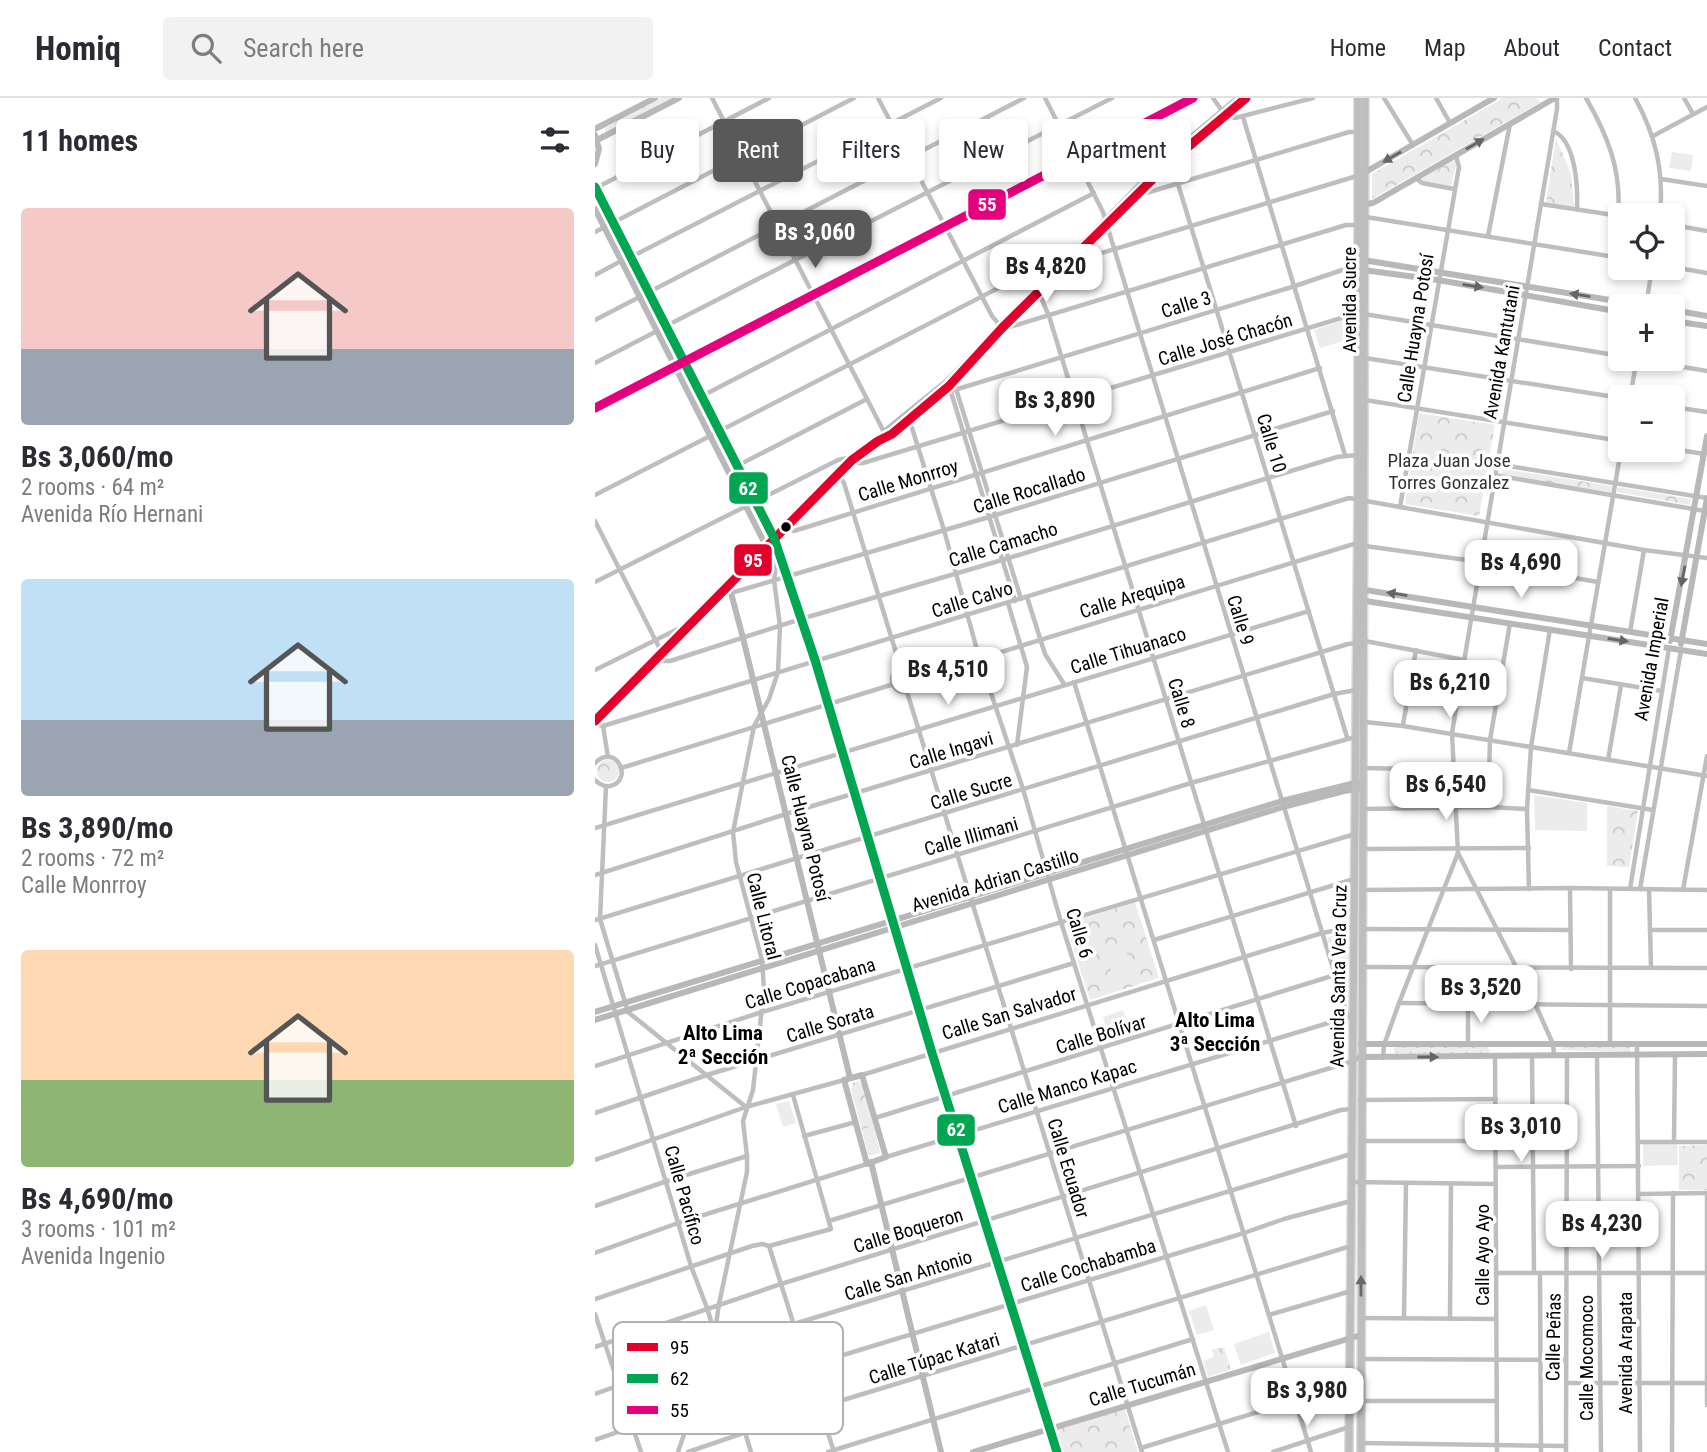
<!DOCTYPE html>
<meta charset="utf-8">
<style>
body{margin:0;font-family:"Roboto Condensed",sans-serif;background:#f2f2f3;color:#2b2b33;height:100vh;display:flex;flex-direction:column;font-size:26px;white-space:nowrap}
*{box-sizing:border-box;margin:0}
p{font-size:23px;color:#7c7c81}
.icon{flex:none;width:38px;height:38px;fill:none;stroke:currentColor;stroke-width:2;stroke-linecap:round;stroke-linejoin:round}
.map{position:relative;flex:1;overflow:hidden}
.drawer{display:flex;flex-direction:column;background:#fff;width:595px}
.drawer>*{flex:none}
.banner{position:absolute;left:21px;top:21px;width:665px;height:63px;display:flex;gap:14px}
.buttons{position:absolute;left:1013px;top:105px;display:grid;gap:14px}
.buttons a{display:grid;place-items:center;width:77px;height:77px;border-radius:7px;background:#fff;box-shadow:0 4px 10px #0003;font-size:35px}
.price{position:absolute;translate:-50% -60px;padding:0 16px;border-radius:14px;background:#fff;color:#222;font-size:23px;line-height:46px;filter:drop-shadow(0 2px 4px #0008)}
.price::after{content:'';position:absolute;left:50%;top:42px;width:21px;height:16px;margin-left:-10px;background:inherit;clip-path:polygon(0 0,100% 0,50% 100%)}
.price.selected{background:#595959;color:#fff}
ul{padding:0;list-style:none}
li{display:grid;align-content:center;gap:14px;height:371px;padding:0 21px}
li span{display:grid;place-items:center;height:217px;border-radius:7px;color:#555}
li>.icon{margin-inline-start:auto}
span .icon{width:126px;height:126px;fill:#fffc;stroke-width:1}
li b{font-size:30px}
h2{display:flex;justify-content:space-between;align-items:center;height:84px;padding:0 21px;font-size:30px}
.pill{padding:0 24px;border-radius:7px;background:#fff;box-shadow:0 4px 10px #0003;font-size:24px;line-height:63px}
.pill.selected{background:#595959;color:#fff}
header{display:flex;align-items:center;gap:42px;box-sizing:border-box;height:98px;padding:0 35px;background:#fff;border-bottom:2px solid #e1e1e2}
header strong{font-size:33px}
nav{display:flex;gap:38px;margin-inline-start:auto;font-size:24px}
.search{width:490px;height:63px;background:#f2f2f3;display:flex;align-items:center;gap:18px;box-sizing:border-box;padding:0 24px;border-radius:7px;color:#7c7c81;font-size:26px}
main{display:flex;flex:1;min-height:0}
.map>svg:first-child{display:block}
.grass{fill:url(#grass-dots)}
.forest{fill:url(#forest-crowns)}
.garden{fill:#ececec}
.lines{fill:none;stroke-linecap:round;stroke-linejoin:round}
.primary-casing{stroke:#dbdbdb;stroke-width:10}
.street{stroke:#bebebe;stroke-width:4.5}
.secondary{stroke:#b8b8b8;stroke-width:6}
.primary{stroke:#bebebe;stroke-width:7}
.bus-1-casing{stroke:#fff;stroke-width:14}
.bus-2-casing{stroke:#fff;stroke-width:14}
.bus-3-casing{stroke:#fff;stroke-width:14}
.bus-1{stroke:#e4002b;stroke-width:9}
.bus-2{stroke:#00a651;stroke-width:9}
.bus-3{stroke:#e5007d;stroke-width:9}
.oneway{fill:#656565}
.oneway2{fill:#686868}
.bus-dot{fill:#000;stroke:#fff;stroke-width:2.5}
.labels{text-anchor:middle;stroke-width:7;stroke-linejoin:round;paint-order:stroke}
.street-label{font-size:19px;fill:#000;stroke:#fff}
.park-label{font-size:19px;fill:#333;stroke:#fff}
.neighbourhood-label{font-size:21px;font-weight:bold;fill:#000;stroke:#fff}
.key{fill:#fff;stroke:#b2b2b2;stroke-width:2}
.key-label{font-size:19px;fill:#000}
.line-badge{stroke:#fff;stroke-width:2.5}
.badge-label{font-size:19px;text-anchor:middle;font-weight:bold;fill:#fff}
</style>
<header>
<strong>Homiq</strong>
<div class="search"><svg class="icon" aria-label="search" viewBox="0 0 24 24"><circle cx="10" cy="10" r="6"/><path d="M15 15l6 6"/></svg>Search here</div>
<nav><a>Home</a><a>Map</a><a>About</a><a>Contact</a></nav>
</header>
<main>
<section class="drawer">
<h2>11 homes<svg class="icon" aria-label="filters" viewBox="0 0 24 24"><path d="M4 7h16M4 17h16"/><circle cx="9" cy="7" r="2"/><circle cx="15" cy="17" r="2"/></svg></h2>
<ul>
<li><span style="background:linear-gradient(#f6c9c9 65%,#9aa5b1 0)"><svg class="icon" aria-label="home" viewBox="0 0 24 24"><path d="M3 11l9-7 9 7M6 9v11h12V9"/></svg></span><div><b>Bs 3,060/mo</b><p>2 rooms · 64 m²</p><p>Avenida Río Hernani</p></div></li>
<li><span style="background:linear-gradient(#bfe0f5 65%,#9aa5b1 0)"><svg class="icon" aria-label="home" viewBox="0 0 24 24"><path d="M3 11l9-7 9 7M6 9v11h12V9"/></svg></span><div><b>Bs 3,890/mo</b><p>2 rooms · 72 m²</p><p>Calle Monrroy</p></div></li>
<li><span style="background:linear-gradient(#ffd9b3 60%,#8fb573 0)"><svg class="icon" aria-label="home" viewBox="0 0 24 24"><path d="M3 11l9-7 9 7M6 9v11h12V9"/></svg></span><div><b>Bs 4,690/mo</b><p>3 rooms · 101 m²</p><p>Avenida Ingenio</p></div></li>
</ul>
</section>
<div class="map">
<svg width="1112" height="1354" viewBox="0 0 1112 1354">
<defs>
<pattern id="grass-dots" width="8" height="8" patternUnits="userSpaceOnUse" patternTransform="scale(1.75)"><rect width="8" height="8" fill="#ececec"/><path d="M2 2h.1M6 6h.1" fill="none" stroke="#c9c9c9" stroke-width="1.8" stroke-linecap="round"/></pattern>
<pattern id="forest-crowns" width="20" height="18" patternUnits="userSpaceOnUse" patternTransform="scale(1.75)"><rect width="20" height="18" fill="#ececec"/><path d="M2 6a3 3 0 1 1 6 0M12 15a3 3 0 1 1 6 0" fill="none" stroke="#c9c9c9"/></pattern>
</defs>
<rect width="100%" height="100%" fill="#fff"/>
<g class="grass">
<path d="M1035 947V954L966 952 967 948Z"/>
<path d="M800 949H892L895 953 892 956 800 955 798 951Z"/>
</g>
<g class="forest">
<path d="M67 0H80L12 35 10 34V30Z"/>
<path d="M908 0H941L946 4 777 101V76Z"/>
<path d="M961 40 976 76 979 109 951 105Z"/>
<path d="M860 61 862 63 856 88 825 82Z"/>
<path d="M824 315 900 327 884 418 810 406Z"/>
<path d="M908 371 1017 388 1016 394 907 377Z"/>
<path d="M1023 389 1096 401 1095 407 1022 394Z"/>
<circle cx="13" cy="673" r="11"/>
<path d="M1012 708 1043 713 1034 769 1012 768Z"/>
<path d="M540 804 564 880 495 902 471 826Z"/>
<path d="M263 983 270 989 285 1055 274 1058 256 992 258 985Z"/>
<path d="M1112 1047V1092H1084V1048Z"/>
<path d="M629 1249 636 1272 613 1279 608 1263 619 1259 617 1252Z"/>
<path d="M530 1311 543 1354H467L460 1332Z"/>
</g>
<g class="garden">
<path d="M1077 54 1098 57 1096 73 1074 70Z"/>
<path d="M961 80 976 82 972 104 957 101Z"/>
<path d="M750 222 755 241 725 250 719 232Z"/>
<path d="M939 697 992 705V733L940 732Z"/>
<path d="M748 834 757 859 755 864 744 868 740 864 732 840Z"/>
<path d="M530 849 540 882 521 888 511 855Z"/>
<path d="M528 912 533 927 512 934 508 919Z"/>
<path d="M194 1003 201 1025 188 1029 181 1006Z"/>
<path d="M278 1028 285 1055 273 1057 267 1031Z"/>
<path d="M1048 1046H1082L1083 1067 1048 1068Z"/>
<path d="M611 1207 619 1232 602 1237 594 1213Z"/>
<path d="M674 1234 680 1255 646 1267 639 1246Z"/>
</g>
<g class="lines">
<g class="primary-casing">
<g id="primary">
<path d="M754 1354 763 402V0"/>
<path d="M766 1354C766 903 770 451 770 0"/>
</g>
</g>
<g class="street">
<path d="M117 0 289 334"/>
<path d="M283 0 397 218 408 231 751 127H762"/>
<path d="M450 0 508 114 751 913 753 919 758 921"/>
<path d="M618 0 630 17 640 20 718 0"/>
<path d="M789 0 818 47"/>
<path d="M841 0 855 25"/>
<path d="M991 0C1013 38 1027 73 1023 118"/>
<path d="M1040 0C1061 38 1069 74 1065 117"/>
<path d="M1089 0 1098 16"/>
<path d="M648 19 750 357"/>
<path d="M958 33C981 42 983 90 982 111"/>
<path d="M1058 38 1112 9"/>
<path d="M573 64 579 73 752 639"/>
<path d="M821 80 827 85 859 91"/>
<path d="M1066 81 1112 88"/>
<path d="M1 90 174 0"/>
<path d="M547 93 551 95 754 34H763"/>
<path d="M946 106 1025 118"/>
<path d="M771 119 1026 160"/>
<path d="M1078 127 1112 133"/>
<path d="M0 134 259 0"/>
<path d="M893 138 915 26"/>
<path d="M36 159 346 0"/>
<path d="M1078 169 1112 175"/>
<path d="M0 177 26 163"/>
<path d="M443 193 454 218 701 1028"/>
<path d="M1051 208 1057 170"/>
<path d="M0 222 429 0"/>
<path d="M71 228 517 0"/>
<path d="M770 260 1026 300"/>
<path d="M1042 261 1112 273"/>
<path d="M0 265 62 233"/>
<path d="M358 281 426 501"/>
<path d="M355 291 420 503"/>
<path d="M356 293 700 188 753 170 762 163"/>
<path d="M107 298 499 95"/>
<path d="M1035 299 1042 261"/>
<path d="M770 302 1026 343"/>
<path d="M1078 309 1112 314"/>
<path d="M0 310 598 0"/>
<path d="M313 323 317 330 349 432 384 559 428 691 466 824 633 1354"/>
<path d="M1078 351 1109 356"/>
<path d="M901 366 1112 400"/>
<path d="M142 368 272 301"/>
<path d="M243 376 249 385 306 571"/>
<path d="M899 377 1110 413"/>
<path d="M0 397 462 160 471 158 480 163 762 78"/>
<path d="M805 409 864 69 861 57"/>
<path d="M0 423 67 555"/>
<path d="M191 429 199 433 725 270"/>
<path d="M179 440 220 562 337 955 462 1354"/>
<path d="M770 448 886 464 1003 484"/>
<path d="M0 484 243 362 252 360 261 365H268L763 215 1026 258"/>
<path d="M136 495 401 417 738 313"/>
<path d="M432 499 450 556 469 586"/>
<path d="M413 505 432 569 422 647"/>
<path d="M1035 534 1049 452"/>
<path d="M770 543 869 562"/>
<path d="M62 561 66 563H75L206 521 414 460 673 380 742 359 762 357"/>
<circle cx="309" cy="582" r="12"/>
<path d="M0 572 93 526"/>
<path d="M321 580 762 445"/>
<path d="M987 580 1067 593"/>
<path d="M479 584 716 1354"/>
<path d="M312 594 547 1354"/>
<path d="M770 624 808 628 1112 678"/>
<path d="M0 626 8 628 754 400 1049 452 1112 460"/>
<path d="M808 627 821 552"/>
<path d="M8 628 13 659"/>
<path d="M974 655 1026 352"/>
<path d="M1013 662 1026 587"/>
<path d="M0 665C22 644 39 683 15 688 8 689 4 686 0 682"/>
<path d="M26 670 299 586"/>
<path d="M770 670 858 672"/>
<path d="M11 688 5 821 33 914 151 1009"/>
<path d="M933 692 1058 712"/>
<path d="M893 709 895 642 915 525"/>
<path d="M769 711 893 709 932 711"/>
<path d="M0 730 714 513"/>
<path d="M769 751 934 750"/>
<path d="M863 755 941 908 958 946 959 957"/>
<path d="M0 777 191 716 753 546 762 545"/>
<path d="M975 790 976 871"/>
<path d="M934 791 932 711 936 649 955 531"/>
<path d="M1035 791 1074 550"/>
<path d="M1045 791 1086 552"/>
<path d="M1054 791 1056 869"/>
<path d="M766 792 975 790 1112 792"/>
<path d="M1088 792 1112 658"/>
<path d="M0 822 739 596 761 592"/>
<path d="M767 831 975 832"/>
<path d="M1055 832H1112"/>
<path d="M559 842 759 781"/>
<path d="M0 847 96 1168 112 1210 156 1354"/>
<path d="M0 868 596 685 760 639"/>
<path d="M768 869 1112 870"/>
<path d="M804 905 1112 908"/>
<path d="M873 946V907"/>
<path d="M1015 946V791"/>
<path d="M1042 946 1045 1354"/>
<path d="M937 957 939 1175"/>
<path d="M1002 957 1006 1354"/>
<path d="M900 959 902 1354"/>
<path d="M788 960 789 947 804 905 863 755 857 635 962 11V0"/>
<path d="M0 968 167 914 760 736"/>
<path d="M267 977 727 835 758 829"/>
<path d="M765 1002 901 1001"/>
<path d="M0 1015 112 977 479 865"/>
<path d="M280 1020 740 877"/>
<path d="M209 1038 261 1024"/>
<path d="M766 1043H900"/>
<path d="M1044 1044H1112"/>
<path d="M1079 1044 1080 956"/>
<path d="M291 1059 753 919"/>
<path d="M0 1062 151 1009 249 982"/>
<path d="M901 1069 1044 1068"/>
<path d="M757 1084 901 1086"/>
<path d="M1112 1095V1307"/>
<path d="M1044 1096 1112 1095"/>
<path d="M0 1108 72 1083 152 1058"/>
<path d="M234 1123 758 963 765 959"/>
<path d="M174 1148 239 1354"/>
<path d="M0 1155 83 1125 272 1066"/>
<path d="M901 1175H1111"/>
<path d="M945 1175 946 1354"/>
<path d="M0 1201 157 1148 167 1146 174 1148 236 1131 198 997"/>
<path d="M0 1216 46 1354"/>
<path d="M674 1217 756 1193"/>
<path d="M766 1220 901 1221"/>
<path d="M809 1220 811 1085"/>
<path d="M855 1220 856 1086"/>
<path d="M0 1249 186 1186 746 1012 756 1011"/>
<path d="M766 1261 971 1262"/>
<path d="M972 1285H1111"/>
<path d="M0 1296 199 1226 756 1056"/>
<path d="M766 1303H901"/>
<path d="M0 1342 212 1268 649 1135 689 1121 756 1103"/>
<path d="M766 1345 971 1348"/>
<path d="M546 1350 754 1286"/>
<path d="M83 1354 117 1254 124 1206 152 1074V1058L148 1023 158 992 169 891 167 862 141 764 138 734 159 628 174 601 183 574 185 528 179 482 183 454"/>
<path d="M93 1354 225 1309 756 1148"/>
<path d="M233 1354 598 1241"/>
<path d="M678 1354 754 1329"/>
<path d="M971 1354 972 957"/>
<path d="M1077 1354 1078 1095"/>
</g>
<g class="secondary">
<path d="M0 31 60 0"/>
<path d="M0 37 4 51 0 66"/>
<path d="M2 42 84 0"/>
<path d="M767 76 899 0"/>
<path d="M0 89 179 440"/>
<path d="M766 107 778 105 960 0"/>
<path d="M0 111 171 448"/>
<path d="M768 162 1052 208"/>
<path d="M470 163 570 61 643 0"/>
<path d="M768 172 843 182 1026 214"/>
<path d="M1078 212 1112 218"/>
<path d="M1078 223 1112 228"/>
<path d="M283 343 289 334 352 283 384 250"/>
<path d="M130 491 136 495 148 540 255 980"/>
<path d="M764 491 1112 546"/>
<path d="M764 502 1112 556"/>
<path d="M1075 543 1112 338"/>
<path d="M1086 546 1112 400"/>
<path d="M0 623 257 362 283 343 297 336 354 288 407 230 574 65 651 0"/>
<path d="M0 914 687 703 764 684"/>
<path d="M0 922 688 709 749 693 765 691"/>
<path d="M766 946H1112"/>
<path d="M765 959 1112 956"/>
<path d="M267 977 291 1059 272 1066 249 982Z"/>
<path d="M276 1064 346 1354"/>
<path d="M378 1354 766 1237"/>
</g>
<use href="#primary" class="primary"/>
<g class="bus-1-casing">
<path id="bus-1" d="M0 623 257 362 283 343 297 336 354 288 407 230 574 65 651 0"/>
</g>
<g class="bus-2-casing">
<path id="bus-2" d="M0 89 179 440 220 562 337 955 462 1354"/>
</g>
<g class="bus-3-casing">
<path id="bus-3" d="M0 310 598 0"/>
</g>
<use href="#bus-1" class="bus-1"/>
<use href="#bus-2" class="bus-2"/>
<use href="#bus-3" class="bus-3"/>
</g>
<defs><path id="oneway-solid" d="M-6-.8H1V-3.2L6.5 0L1 3.2V.8H-6Z" transform="scale(1.75)"/></defs>
<g class="oneway">
<use href="#oneway-solid" transform="translate(880 46) rotate(-30)"/>
<use href="#oneway-solid" transform="translate(797 59) rotate(150)"/>
<use href="#oneway-solid" transform="translate(878 188) rotate(9)"/>
<use href="#oneway-solid" transform="translate(985 197) rotate(-171)"/>
<use href="#oneway-solid" transform="translate(1088 478) rotate(101)"/>
<use href="#oneway-solid" transform="translate(802 496) rotate(-171)"/>
<use href="#oneway-solid" transform="translate(1023 542) rotate(9)"/>
<use href="#oneway-solid" transform="translate(833 959)"/>
</g>
<use class="oneway2" href="#oneway-solid" transform="translate(766 1188) rotate(-90)"/>
<circle class="bus-dot" cx="191" cy="429" r="6"/>
<g class="labels">
<g class="street-label">
<text transform="translate(754 202) rotate(-90)" y="7">Avenida Sucre</text>
<text transform="translate(591 206) rotate(-17)" y="7">Calle 3</text>
<text transform="translate(820 230) rotate(-81)" y="7">Calle Huayna Potosí</text>
<text transform="translate(630 241) rotate(-17)" y="7">Calle José Chacón</text>
<text transform="translate(906 254) rotate(-80)" y="7">Avenida Kantutani</text>
<text transform="translate(677 345) rotate(73)" y="7">Calle 10</text>
<text transform="translate(313 382) rotate(-17)" y="7">Calle Monrroy</text>
<text transform="translate(434 392) rotate(-17)" y="7">Calle Rocallado</text>
<text transform="translate(408 446) rotate(-17)" y="7">Calle Camacho</text>
<text transform="translate(537 498) rotate(-17)" y="7">Calle Arequipa</text>
<text transform="translate(377 501) rotate(-17)" y="7">Calle Calvo</text>
<text transform="translate(646 522) rotate(73)" y="7">Calle 9</text>
<text transform="translate(533 552) rotate(-17)" y="7">Calle Tihuanaco</text>
<text transform="translate(1056 561) rotate(-80)" y="7">Avenida Imperial</text>
<text transform="translate(587 605) rotate(73)" y="7">Calle 8</text>
<text transform="translate(356 652) rotate(-17)" y="7">Calle Ingavi</text>
<text transform="translate(376 693) rotate(-17)" y="7">Calle Sucre</text>
<text transform="translate(211 730) rotate(76)" y="7">Calle Huayna Potosí</text>
<text transform="translate(376 738) rotate(-16)" y="7">Calle Illimani</text>
<text transform="translate(400 782) rotate(-17)" y="7">Avenida Adrian Castillo</text>
<text transform="translate(169 818) rotate(76)" y="7">Calle Litoral</text>
<text transform="translate(485 835) rotate(73)" y="7">Calle 6</text>
<text transform="translate(743 878) rotate(-89)" y="7">Avenida Santa Vera Cruz</text>
<text transform="translate(215 885) rotate(-17)" y="7">Calle Copacabana</text>
<text transform="translate(414 915) rotate(-17)" y="7">Calle San Salvador</text>
<text transform="translate(235 925) rotate(-17)" y="7">Calle Sorata</text>
<text transform="translate(506 936) rotate(-17)" y="7">Calle Bolívar</text>
<text transform="translate(472 988) rotate(-17)" y="7">Calle Manco Kapac</text>
<text transform="translate(474 1070) rotate(73)" y="7">Calle Ecuador</text>
<text transform="translate(90 1097) rotate(74)" y="7">Calle Pacífico</text>
<text transform="translate(313 1132) rotate(-17)" y="7">Calle Boqueron</text>
<text transform="translate(887 1157) rotate(-90)" y="7">Calle Ayo Ayo</text>
<text transform="translate(493 1167) rotate(-17)" y="7">Calle Cochabamba</text>
<text transform="translate(313 1177) rotate(-17)" y="7">Calle San Antonio</text>
<text transform="translate(958 1239) rotate(-89)" y="7">Calle Peñas</text>
<text transform="translate(1030 1255) rotate(-90)" y="7">Avenida Arapata</text>
<text transform="translate(339 1260) rotate(-17)" y="7">Calle Túpac Katari</text>
<text transform="translate(991 1260) rotate(-90)" y="7">Calle Mocomoco</text>
<text transform="translate(547 1286) rotate(-17)" y="7">Calle Tucumán</text>
</g>
<g class="park-label">
<text x="854" y="369">Plaza Juan Jose<tspan x="854" dy="22">Torres Gonzalez</tspan></text>
</g>
<g class="neighbourhood-label">
<text x="620" y="929">Alto Lima<tspan x="620" dy="24">3ª Sección</tspan></text>
<text x="128" y="942">Alto Lima<tspan x="128" dy="24">2ª Sección</tspan></text>
</g>
</g>
<rect x="18" y="1224" width="230" height="112" rx="10" class="key"/>
<rect x="32" y="1245" width="31" height="8" fill="#e4002b"/>
<rect x="32" y="1276" width="31" height="9" fill="#00a651"/>
<rect x="32" y="1308" width="31" height="8" fill="#e5007d"/>
<g class="key-label">
<text x="75" y="1256">95</text>
<text x="75" y="1287">62</text>
<text x="75" y="1319">55</text>
</g>
<g class="line-badge">
<rect x="372" y="90" width="40" height="33" rx="7" fill="#e5007d"/>
<rect x="133" y="373" width="41" height="34" rx="7" fill="#00a651"/>
<rect x="138" y="445" width="40" height="34" rx="7" fill="#e4002b"/>
<rect x="341" y="1015" width="40" height="34" rx="7" fill="#00a651"/>
</g>
<g class="badge-label">
<text x="392" y="113">55</text>
<text x="153" y="397">62</text>
<text x="158" y="469">95</text>
<text x="361" y="1038">62</text>
</g>
</svg>
<div class="buttons">
<a><svg class="icon" aria-label="locate" viewBox="0 0 24 24"><circle cx="12" cy="12" r="6"/><path d="M12 2v4M12 18v4M2 12h4M18 12h4"/></svg></a>
<a>+</a>
<a>−</a>
</div>
<b class="price selected" style="left:220px;top:172px">Bs 3,060</b>
<b class="price" style="left:451px;top:206px">Bs 4,820</b>
<b class="price" style="left:460px;top:340px">Bs 3,890</b>
<b class="price" style="left:926px;top:502px">Bs 4,690</b>
<b class="price" style="left:353px;top:609px">Bs 4,510</b>
<b class="price" style="left:855px;top:622px">Bs 6,210</b>
<b class="price" style="left:851px;top:724px">Bs 6,540</b>
<b class="price" style="left:886px;top:927px">Bs 3,520</b>
<b class="price" style="left:926px;top:1066px">Bs 3,010</b>
<b class="price" style="left:1007px;top:1163px">Bs 4,230</b>
<b class="price" style="left:712px;top:1330px">Bs 3,980</b>
<div class="banner">
<a class="pill">Buy</a>
<a class="pill selected">Rent</a>
<a class="pill">Filters</a>
<a class="pill">New</a>
<a class="pill">Apartment</a>
</div>
</div>
</main>
